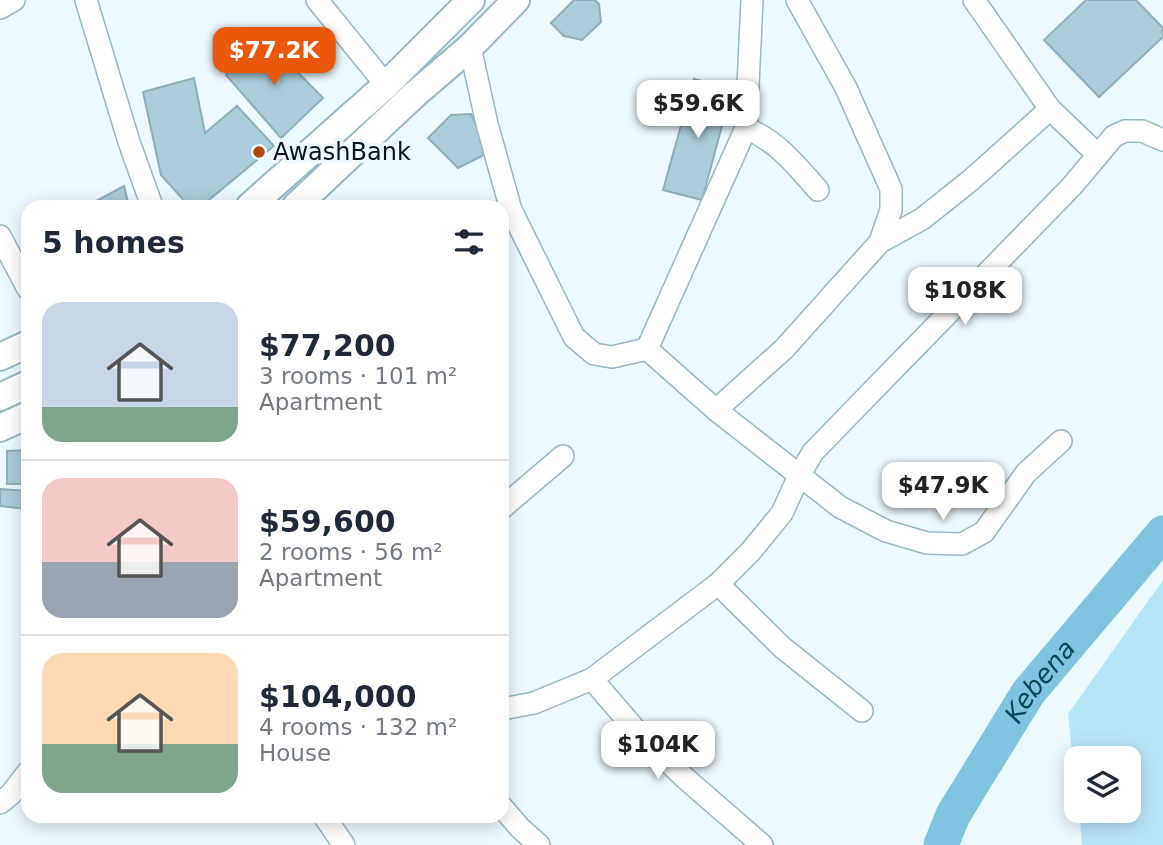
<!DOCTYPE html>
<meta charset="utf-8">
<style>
body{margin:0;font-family:"DejaVu Sans",sans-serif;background:#f6f6f7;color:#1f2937;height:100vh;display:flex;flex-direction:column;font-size:26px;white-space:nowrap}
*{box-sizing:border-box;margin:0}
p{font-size:23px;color:#747a83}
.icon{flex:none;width:38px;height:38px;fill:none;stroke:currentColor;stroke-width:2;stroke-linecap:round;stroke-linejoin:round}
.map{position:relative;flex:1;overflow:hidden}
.drawer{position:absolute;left:21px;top:200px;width:488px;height:623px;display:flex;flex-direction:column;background:#fff;border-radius:21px;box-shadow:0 4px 18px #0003}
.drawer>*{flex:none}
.controls{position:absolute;left:1064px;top:746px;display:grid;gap:14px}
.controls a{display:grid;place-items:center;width:77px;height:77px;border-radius:14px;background:#fff;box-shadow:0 4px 18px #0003;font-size:35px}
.price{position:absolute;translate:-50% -60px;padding:0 16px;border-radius:14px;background:#fff;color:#222;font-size:23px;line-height:46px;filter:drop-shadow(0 2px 4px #0008)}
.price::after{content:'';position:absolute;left:50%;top:42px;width:21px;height:16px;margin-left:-10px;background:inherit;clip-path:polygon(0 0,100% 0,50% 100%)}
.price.on{background:#ea580c;color:#fff}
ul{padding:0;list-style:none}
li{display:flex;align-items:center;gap:21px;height:175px;padding:0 21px}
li+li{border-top:2px solid #e0e1e3}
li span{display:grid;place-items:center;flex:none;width:196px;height:140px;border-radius:21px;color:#555}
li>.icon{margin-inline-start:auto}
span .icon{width:84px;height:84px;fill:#fffc;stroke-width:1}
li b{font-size:30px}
h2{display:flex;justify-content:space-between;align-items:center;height:84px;padding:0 21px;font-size:30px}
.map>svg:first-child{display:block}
.green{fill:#b7e5f8}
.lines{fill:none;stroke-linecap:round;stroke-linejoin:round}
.river{stroke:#7fc5e0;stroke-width:35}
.building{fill:#abccd9;stroke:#8eaebb;stroke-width:2}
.minor-casing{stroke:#97b8c5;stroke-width:24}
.major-casing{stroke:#97b8c5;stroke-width:30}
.minor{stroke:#fff;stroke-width:21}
.major{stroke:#fff;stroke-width:26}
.poi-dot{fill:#aa480e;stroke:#ecf9ff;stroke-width:2.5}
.labels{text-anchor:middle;stroke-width:7;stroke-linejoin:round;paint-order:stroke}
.poi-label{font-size:24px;fill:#09151a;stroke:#ecf9ff;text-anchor:start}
.water-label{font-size:26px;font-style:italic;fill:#074659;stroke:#ecf9ff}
</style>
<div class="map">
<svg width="1163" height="845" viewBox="0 0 1163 845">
<rect width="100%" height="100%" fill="#ecf9ff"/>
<path class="green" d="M1163 580V845H1082L1079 810H1129V758H1076V790L1068 714Z"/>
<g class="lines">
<path class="river" id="s1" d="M941 845 953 815 1028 693 1163 533"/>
</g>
<g class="building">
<path d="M574 0H595L599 4 601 22 582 40 564 36 551 23Z"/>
<path d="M1086 0H1136L1163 28V37L1099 97 1044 40Z"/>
<path d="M263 37 323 98 281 138 226 75Z"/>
<path d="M194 78 205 133 237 106 274 146 204 204 198 206 188 205 161 175 143 92Z"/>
<path d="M694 79 732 89 702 200 663 190Z"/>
<path d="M471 114 490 152 458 168 428 138 451 115Z"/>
<path d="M124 186 129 206H87Z"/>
<path d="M28 450V484H7V451Z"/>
<path d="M0 489 28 491 26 509 0 506Z"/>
</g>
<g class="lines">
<g class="minor-casing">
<g id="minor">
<path d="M86 0 129 142 152 206"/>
<path d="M317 0 386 85"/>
<path d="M974 0 1050 109 1097 154"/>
<path d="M0 8 14 0"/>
<path d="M470 47 487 124 511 210 574 337 594 354 612 357 647 349"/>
<path d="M746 128C777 141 796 165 818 190"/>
<path d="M0 236 28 289"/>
<path d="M880 242 922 219 971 180 1050 109"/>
<path d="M647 349 716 410 840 507 886 531 927 543 962 544 984 532 1026 473 1061 441"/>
<path d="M647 349 746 128 752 0"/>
<path d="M716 410 784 349 880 242 891 210V189L846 88 797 0"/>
<path d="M502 508 563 456"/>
<path d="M718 584 783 648 862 711"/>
<path d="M592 679 640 735 685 778 762 845"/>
<path d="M502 709 534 703 592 679 718 584 751 551 782 513 799 476 813 452 1072 186 1114 136 1125 131H1142L1163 140"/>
<path d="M0 803 11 794 28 772"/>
<path d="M502 807 520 828 539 845"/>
<path d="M324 816 344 845"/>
</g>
</g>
<g class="major-casing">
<g id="major">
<path d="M250 206 386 85 471 0"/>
<path d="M296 206 414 95 470 47 516 0"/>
<path d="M0 357 28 344"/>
<path d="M0 397 28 384"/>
<path d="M0 428 28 415"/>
</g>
</g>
<use href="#minor" class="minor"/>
<use href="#major" class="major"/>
</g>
<circle class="poi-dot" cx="259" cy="152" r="7"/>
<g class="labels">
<g class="poi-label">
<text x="273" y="160">AwashBank</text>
</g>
<g class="water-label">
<text dy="9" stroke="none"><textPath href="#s1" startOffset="192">Kebena</textPath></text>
</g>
</g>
</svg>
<div class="controls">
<a><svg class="icon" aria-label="layers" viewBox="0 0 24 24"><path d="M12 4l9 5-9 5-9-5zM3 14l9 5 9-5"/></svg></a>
</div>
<b class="price on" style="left:274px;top:87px">$77.2K</b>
<b class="price" style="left:698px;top:140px">$59.6K</b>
<b class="price" style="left:965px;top:327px">$108K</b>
<b class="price" style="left:943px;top:522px">$47.9K</b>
<b class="price" style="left:658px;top:781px">$104K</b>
<section class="drawer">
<h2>5 homes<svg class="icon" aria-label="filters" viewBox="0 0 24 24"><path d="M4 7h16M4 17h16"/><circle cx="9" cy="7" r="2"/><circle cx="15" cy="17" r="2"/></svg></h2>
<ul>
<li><span style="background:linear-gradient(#c9d6e8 75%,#7fa58c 0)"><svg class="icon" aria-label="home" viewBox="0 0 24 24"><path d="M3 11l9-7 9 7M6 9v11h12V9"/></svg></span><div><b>$77,200</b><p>3 rooms · 101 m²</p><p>Apartment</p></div></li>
<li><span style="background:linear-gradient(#f6c9c9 60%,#9aa5b1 0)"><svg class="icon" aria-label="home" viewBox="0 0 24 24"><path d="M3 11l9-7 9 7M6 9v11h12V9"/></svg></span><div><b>$59,600</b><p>2 rooms · 56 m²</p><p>Apartment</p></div></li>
<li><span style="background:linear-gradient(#ffd9b3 65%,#7fa58c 0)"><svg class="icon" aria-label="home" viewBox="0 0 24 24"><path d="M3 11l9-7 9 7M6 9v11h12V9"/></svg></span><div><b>$104,000</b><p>4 rooms · 132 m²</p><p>House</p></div></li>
</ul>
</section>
</div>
